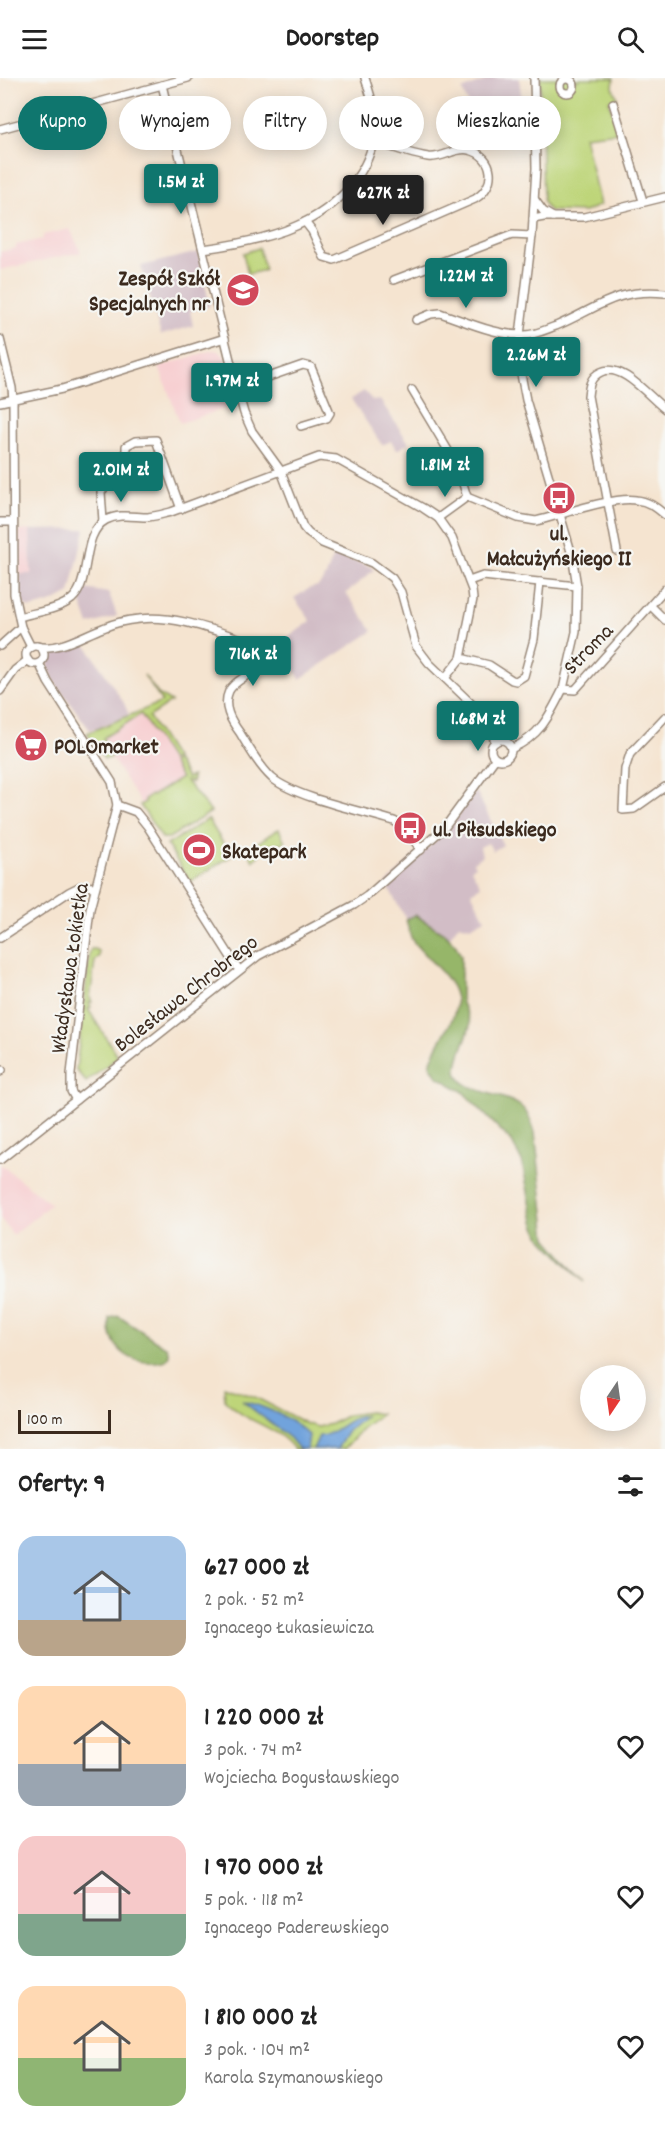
<!DOCTYPE html>
<html lang="pl">
<meta charset="utf-8">
<style>
body{margin:0;font-family:Dekko,sans-serif;background:#f6f6f6;color:#222;height:100vh;display:flex;flex-direction:column;font-size:22px;white-space:nowrap}
*{box-sizing:border-box;margin:0}
p{font-size:20px;color:#767676}
.icon{flex:none;width:33px;height:33px;fill:none;stroke:currentColor;stroke-width:2;stroke-linecap:round;stroke-linejoin:round}
.map{position:relative;height:1371px;overflow:hidden}
.sheet{display:flex;flex-direction:column;background:#fff;flex:1}
.sheet>*{flex:none}
.banner{position:absolute;left:18px;top:18px;width:630px;height:54px;display:flex;gap:12px}
.needle{width:39px;rotate:193deg}
.controls{position:absolute;left:580px;top:1287px;display:grid;gap:12px}
.controls a{display:grid;place-items:center;width:66px;height:66px;border-radius:50%;background:#fff;box-shadow:0 3px 15px #0003;font-size:30px}
.scale{position:absolute;left:18px;bottom:15px;width:93px;box-sizing:border-box;padding-left:6px;border:3px solid #3b2a1e;border-top:0;font-size:16px;line-height:21px;white-space:nowrap;color:#3b2a1e;-webkit-text-stroke:4px #f6f6f2;paint-order:stroke}
.price{position:absolute;translate:-50% -51px;padding:0 14px;border-radius:6px;background:#0f766e;color:#fff;font-size:20px;line-height:39px;filter:drop-shadow(0 2px 3px #0008)}
.price::after{content:'';position:absolute;left:50%;top:36px;width:18px;height:14px;margin-left:-9px;background:inherit;clip-path:polygon(0 0,100% 0,50% 100%)}
.price.current{background:#222;color:#fff}
ul{padding:0;list-style:none}
li{display:flex;align-items:center;gap:18px;height:150px;padding:0 18px}
li span{display:grid;place-items:center;flex:none;width:168px;height:120px;border-radius:18px;color:#555}
li>.icon{margin-inline-start:auto}
span .icon{width:72px;height:72px;fill:#fffc;stroke-width:1}
li b{font-size:26px}
h2{display:flex;justify-content:space-between;align-items:center;height:72px;padding:0 18px;font-size:26px}
.pill{padding:0 21px;border-radius:27px;background:#fff;box-shadow:0 3px 15px #0003;font-size:21px;line-height:54px}
.pill.current{background:#0f766e;color:#fff}
header{display:flex;justify-content:space-between;align-items:center;height:78px;padding:0 18px;background:#fff;font-size:27px;font-weight:800}
.map>svg:first-child{display:block}
.built{fill:#f7cfd1}
.industrial{fill:#d2bdc6}
.green{fill:#bed579;stroke:#7c804c;stroke-width:1.5}
.forest{fill:#96b669;stroke:#687044;stroke-width:1.5}
.water{fill:#71a3dc;stroke:#56667d;stroke-width:1.5}
.lines{fill:none;stroke-linecap:round;stroke-linejoin:round}
.minor-casing{stroke:#988777;stroke-width:10}
.minor{stroke:#fff;stroke-width:7}
.labels{text-anchor:middle;stroke-width:4.5;stroke-linejoin:round;paint-order:stroke}
.poi-label{font-size:22px;font-weight:bold;fill:#3b2a1e;stroke:#f6f6f2;text-anchor:start}
.street-label{font-size:22px;fill:#3b2a1e;stroke:#f6f6f2}
</style>
<header><svg class="icon" aria-label="menu" viewBox="0 0 24 24"><path d="M4 6h16M4 12h16M4 18h16"/></svg>Doorstep<svg class="icon" aria-label="search" viewBox="0 0 24 24"><circle cx="10" cy="10" r="6"/><path d="M15 15l6 6"/></svg></header>
<div class="map">
<svg width="665" height="1371" viewBox="0 0 665 1371">
<rect width="100%" height="100%" fill="#f6f6f2"/>
<filter id="ink" filterUnits="userSpaceOnUse"><feTurbulence type="fractalNoise" baseFrequency=".0167" numOctaves="2"/><feDisplacementMap in="SourceGraphic" scale="12" xChannelSelector="R" yChannelSelector="G"/><feConvolveMatrix kernelMatrix="1 2 1 2 8 2 1 2 1" color-interpolation-filters="sRGB"/></filter>
<filter id="wash" filterUnits="userSpaceOnUse"><feTurbulence type="fractalNoise" baseFrequency=".008" numOctaves="4" result="noise"/><feDisplacementMap in="SourceGraphic" scale="24" xChannelSelector="R" yChannelSelector="G"/><feGaussianBlur stdDeviation="1.35" result="paint"/><feColorMatrix in="noise" values="0 0 0 0 0 0 0 0 0 0 0 0 0 0 0 0 0 1.4 0 .05"/><feComposite in="paint" operator="in"/></filter>
<g filter="url(#wash)">
<rect width="100%" height="100%" fill="#f5e4d0"/>
<g class="built">
<path d="M70 151 81 174 0 192V174L16 170V167L43 161V157Z"/>
<path d="M213 272 219 273 224 278 236 327 180 345 159 289Z"/>
<path d="M30 452 31 496H20L19 453Z"/>
<path d="M140 633 185 702 143 729 93 651Z"/>
<path d="M0 1086 51 1126 13 1157 0 1140Z"/>
</g>
<g class="industrial">
<path d="M491 0H519L523 32 519 50 511 51 494 27 472 34 462 12Z"/>
<path d="M209 33 212 54 210 61 182 68 176 41Z"/>
<path d="M198 174 210 228 190 233 193 248 161 257 141 188Z"/>
<path d="M364 313 373 323 380 322 409 365 397 372 391 363 382 367 351 321Z"/>
<path d="M85 451 70 515 53 524 36 529 29 530 24 527 20 518V496H31L30 452Z"/>
<path d="M334 477 372 489 374 492 346 515 373 553 300 601 279 566 311 543 294 520 310 510 318 508 326 498Z"/>
<path d="M85 511 109 515 117 538 89 547 80 521Z"/>
<path d="M83 562 124 625 129 637 90 652 54 603 48 587 50 580 55 576Z"/>
<path d="M476 713 503 767 493 773 488 765 480 769 482 778 473 784 475 788 471 791 481 808 471 814 485 841 470 849 459 846 449 860 416 837 406 841 386 806 417 775 428 770 450 749Z"/>
</g>
<g class="green">
<path d="M540 0H573L578 2 579 0H614L613 9 617 20 609 23 618 54 584 58 600 127 585 134 549 133 543 124Z"/>
<path d="M277 45 301 50 297 66 274 61Z"/>
<path d="M259 170 265 192 248 196 243 175Z"/>
<path d="M144 597 158 616 171 624 149 639 175 680 171 683 141 636 103 660 113 676 110 680 104 681 87 655 162 624Z"/>
<path d="M176 682 187 700 192 698V704L186 703 211 734 169 760H162L140 727 145 724 144 721 151 717 152 718 181 700 172 685Z"/>
<path d="M208 741 231 778 190 804 167 767Z"/>
<path d="M279 751 285 764 268 768 253 783 247 770C260 765 267 757 279 751Z"/>
<path d="M91 871H95L99 873V879L95 883 90 920 92 924 89 925 91 929 88 931 118 979 86 1004 76 992 90 874Z"/>
<path d="M224 1308 255 1319 307 1346 318 1349 331 1346 348 1337 369 1334 381 1336 363 1350 344 1371H294C276 1347 248 1346 225 1323Z"/>
</g>
<g class="forest">
<path d="M415 837 447 857 456 868 461 878V922C463 931 470 937 470 947 467 962 457 977 457 992 457 1014 503 1015 519 1027 528 1033 532 1044 535 1055L547 1160 584 1204 539 1157 534 1143 522 1084 512 1064 462 1013 438 999 430 987C435 965 453 949 456 928 459 902 426 882 413 863 409 857 408 849 406 841Z"/>
<path d="M118 1238 167 1270 169 1277 166 1282C137 1291 106 1273 110 1240Z"/>
</g>
<g class="water">
<path d="M242 1323C265 1328 291 1340 309 1357L307 1371H299L290 1360Z"/>
<path d="M365 1338 348 1353 337 1371H313L319 1358C335 1358 346 1339 365 1338Z"/>
</g>
</g>
<g filter="url(#ink)">
<g class="lines">
<g class="minor-casing">
<g id="minor">
<path d="M534 0 536 90 532 158 520 257V291L526 322 572 477 577 508 576 554 563 611"/>
<circle cx="567" cy="8" r="7"/>
<path d="M162 7 237 310 244 335 252 353 281 393 303 449 308 455 322 465 372 485 392 500 401 514 416 568 429 585 478 632 496 664"/>
<path d="M613 25 643 123"/>
<path d="M0 51 188 0"/>
<path d="M535 122 543 133 553 139"/>
<path d="M533 141 544 139H584L665 119"/>
<path d="M305 144 312 153 324 179 334 182 475 121C497 108 495 78 469 72 454 69 443 81 428 79 410 76 391 69 374 63"/>
<path d="M203 171C232 167 269 160 296 148 336 131 373 94 375 49 376 32 370 16 365 0"/>
<path d="M394 202 512 157 532 158"/>
<path d="M416 242 431 236 440 235C467 244 497 258 525 257 535 257 547 251 556 248 598 230 616 210 665 215"/>
<path d="M0 261 12 310 13 322 14 516 21 549 0 568"/>
<path d="M237 310 303 287 311 289 330 335 327 340 301 348"/>
<path d="M412 312 458 389 467 419"/>
<path d="M0 324 62 311 225 260"/>
<path d="M467 419 518 440 536 443C561 437 614 418 636 422 648 423 656 429 665 437"/>
<path d="M438 440 467 419"/>
<path d="M103 443 101 414 108 406H119L126 399V368L135 363 156 362 181 431"/>
<path d="M0 444H13"/>
<path d="M617 473 588 318C589 308 590 299 601 294 622 284 649 319 665 331"/>
<path d="M469 503 483 498 577 508"/>
<path d="M651 528 665 542"/>
<path d="M19 539C36 534 58 532 72 521 92 504 80 456 106 442 119 435 134 439 148 439 156 438 163 436 171 434L319 379 336 381 423 430 438 440 452 460 472 512 473 521 461 580 445 600"/>
<path d="M21 549 31 569"/>
<circle cx="35" cy="577" r="9"/>
<path d="M37 568C58 574 83 557 103 550 114 545 127 542 139 541 178 536 220 555 257 566L253 592C246 600 234 603 229 613 222 628 231 643 240 655 249 670 259 688 272 700 296 720 362 733 394 743L405 750 421 772"/>
<path d="M461 580 489 587 512 602 516 603 524 598 534 561 540 504"/>
<path d="M39 585 48 604 112 704 117 727 136 734 148 749 239 892"/>
<path d="M0 613 15 592 28 582"/>
<path d="M665 639 630 676 625 691 623 732 634 731 665 709"/>
<circle cx="501" cy="672" r="10"/>
<path d="M511 671C540 658 549 639 563 611L575 612 665 511"/>
<path d="M0 860 69 814 81 808 95 809"/>
<path d="M0 994 2 992"/>
<path d="M76 1022 71 1013V996L90 831 117 727"/>
<path d="M0 1082 258 878 354 827 367 818 445 749 495 681"/>
</g>
</g>
<use href="#minor" class="minor"/>
</g>
</g>
<defs>
<g id="school-disc" transform="scale(1.725)"><circle r="9.5" fill="#d1495b" stroke="#f6f6f2"/><path d="M0-5L7-2L0 1L-7-2ZM-4 1L0 2.5L4 1V4Q0 6-4 4Z" fill="#fff"/></g>
<g id="bus-disc" transform="scale(1.725)"><circle r="9.5" fill="#d1495b" stroke="#f6f6f2"/><path d="M-5-6H5V4H4V6H2V4H-2V6H-4V4H-5ZM-3.5-4V0h7V-4ZM-3.5 1.2v1.5H-2V1.2ZM2 1.2v1.5H3.5V1.2Z" fill="#fff"/></g>
<g id="supermarket-disc" transform="scale(1.725)"><circle r="9.5" fill="#d1495b" stroke="#f6f6f2"/><path d="M-6-5.5h2.5l.6 2H6L4.5 2H-2.5L-4.4-4H-6ZM-1.5 3.2a1.3 1.3 0 1 0 .1 0ZM3 3.2a1.3 1.3 0 1 0 .1 0Z" fill="#fff"/></g>
<g id="stadium-disc" transform="scale(1.725)"><circle r="9.5" fill="#d1495b" stroke="#f6f6f2"/><path d="M0-5a6.5 5 0 1 0 0 10a6.5 5 0 1 0 0-10ZM-3.5-1.8h7v3.6h-7Z" fill="#fff"/></g>
</defs>
<g fill-rule="evenodd">
<use href="#school-disc" x="243" y="212"/>
<use href="#bus-disc" x="559" y="420"/>
<use href="#supermarket-disc" x="31" y="667"/>
<use href="#bus-disc" x="410" y="750"/>
<use href="#stadium-disc" x="199" y="772"/>
</g>
<g class="labels">
<g class="poi-label">
<text x="220" y="207" text-anchor="end">Zespół Szkół<tspan x="220" dy="25">Specjalnych nr 1</tspan></text>
<text x="559" y="462" text-anchor="middle">ul.<tspan x="559" dy="25">Małcużyńskiego II</tspan></text>
<text x="54" y="675">POLOmarket</text>
<text x="433" y="758">ul. Piłsudskiego</text>
<text x="222" y="780">Skatepark</text>
</g>
<g class="street-label">
<text transform="translate(587 570) rotate(-46)" y="8">Stroma</text>
<text transform="translate(68 890) rotate(-82)" y="8">Władysława Łokietka</text>
<text transform="translate(185 914) rotate(-38)" y="8">Bolesława Chrobrego</text>
</g>
</g>
</svg>
<div class="controls">
<a><svg class="needle" viewBox="-14 -14 28 28"><path d="M0-13l5 13h-10z" fill="#e53935"/><path d="M0 13l5-13h-10z" fill="#767676"/></svg></a>
</div>
<div class="scale">100 m</div>
<b class="price" style="left:181px;top:137px">1.5M zł</b>
<b class="price current" style="left:383px;top:148px">627K zł</b>
<b class="price" style="left:466px;top:231px">1.22M zł</b>
<b class="price" style="left:536px;top:310px">2.26M zł</b>
<b class="price" style="left:232px;top:336px">1.97M zł</b>
<b class="price" style="left:445px;top:420px">1.81M zł</b>
<b class="price" style="left:121px;top:425px">2.01M zł</b>
<b class="price" style="left:253px;top:609px">716K zł</b>
<b class="price" style="left:478px;top:674px">1.68M zł</b>
<div class="banner">
<a class="pill current">Kupno</a>
<a class="pill">Wynajem</a>
<a class="pill">Filtry</a>
<a class="pill">Nowe</a>
<a class="pill">Mieszkanie</a>
</div>
</div>
<section class="sheet">
<h2>Oferty: 9<svg class="icon" aria-label="filters" viewBox="0 0 24 24"><path d="M4 7h16M4 17h16"/><circle cx="9" cy="7" r="2"/><circle cx="15" cy="17" r="2"/></svg></h2>
<ul>
<li><span style="background:linear-gradient(#a9c7e8 70%,#b9a48a 0)"><svg class="icon" aria-label="home" viewBox="0 0 24 24"><path d="M3 11l9-7 9 7M6 9v11h12V9"/></svg></span><div><b>627 000 zł</b><p>2 pok. · 52 m²</p><p>Ignacego Łukasiewicza</p></div><svg class="icon" aria-label="heart" viewBox="0 0 24 24"><path d="M12 20l-8-8c-3-5 5-10 8-4 3-6 11-1 8 4z"/></svg></li>
<li><span style="background:linear-gradient(#ffd9b3 65%,#9aa5b1 0)"><svg class="icon" aria-label="home" viewBox="0 0 24 24"><path d="M3 11l9-7 9 7M6 9v11h12V9"/></svg></span><div><b>1 220 000 zł</b><p>3 pok. · 74 m²</p><p>Wojciecha Bogusławskiego</p></div><svg class="icon" aria-label="heart" viewBox="0 0 24 24"><path d="M12 20l-8-8c-3-5 5-10 8-4 3-6 11-1 8 4z"/></svg></li>
<li><span style="background:linear-gradient(#f6c9c9 65%,#7fa58c 0)"><svg class="icon" aria-label="home" viewBox="0 0 24 24"><path d="M3 11l9-7 9 7M6 9v11h12V9"/></svg></span><div><b>1 970 000 zł</b><p>5 pok. · 118 m²</p><p>Ignacego Paderewskiego</p></div><svg class="icon" aria-label="heart" viewBox="0 0 24 24"><path d="M12 20l-8-8c-3-5 5-10 8-4 3-6 11-1 8 4z"/></svg></li>
<li><span style="background:linear-gradient(#ffd9b3 60%,#8fb573 0)"><svg class="icon" aria-label="home" viewBox="0 0 24 24"><path d="M3 11l9-7 9 7M6 9v11h12V9"/></svg></span><div><b>1 810 000 zł</b><p>3 pok. · 104 m²</p><p>Karola Szymanowskiego</p></div><svg class="icon" aria-label="heart" viewBox="0 0 24 24"><path d="M12 20l-8-8c-3-5 5-10 8-4 3-6 11-1 8 4z"/></svg></li>
</ul>
</section>
